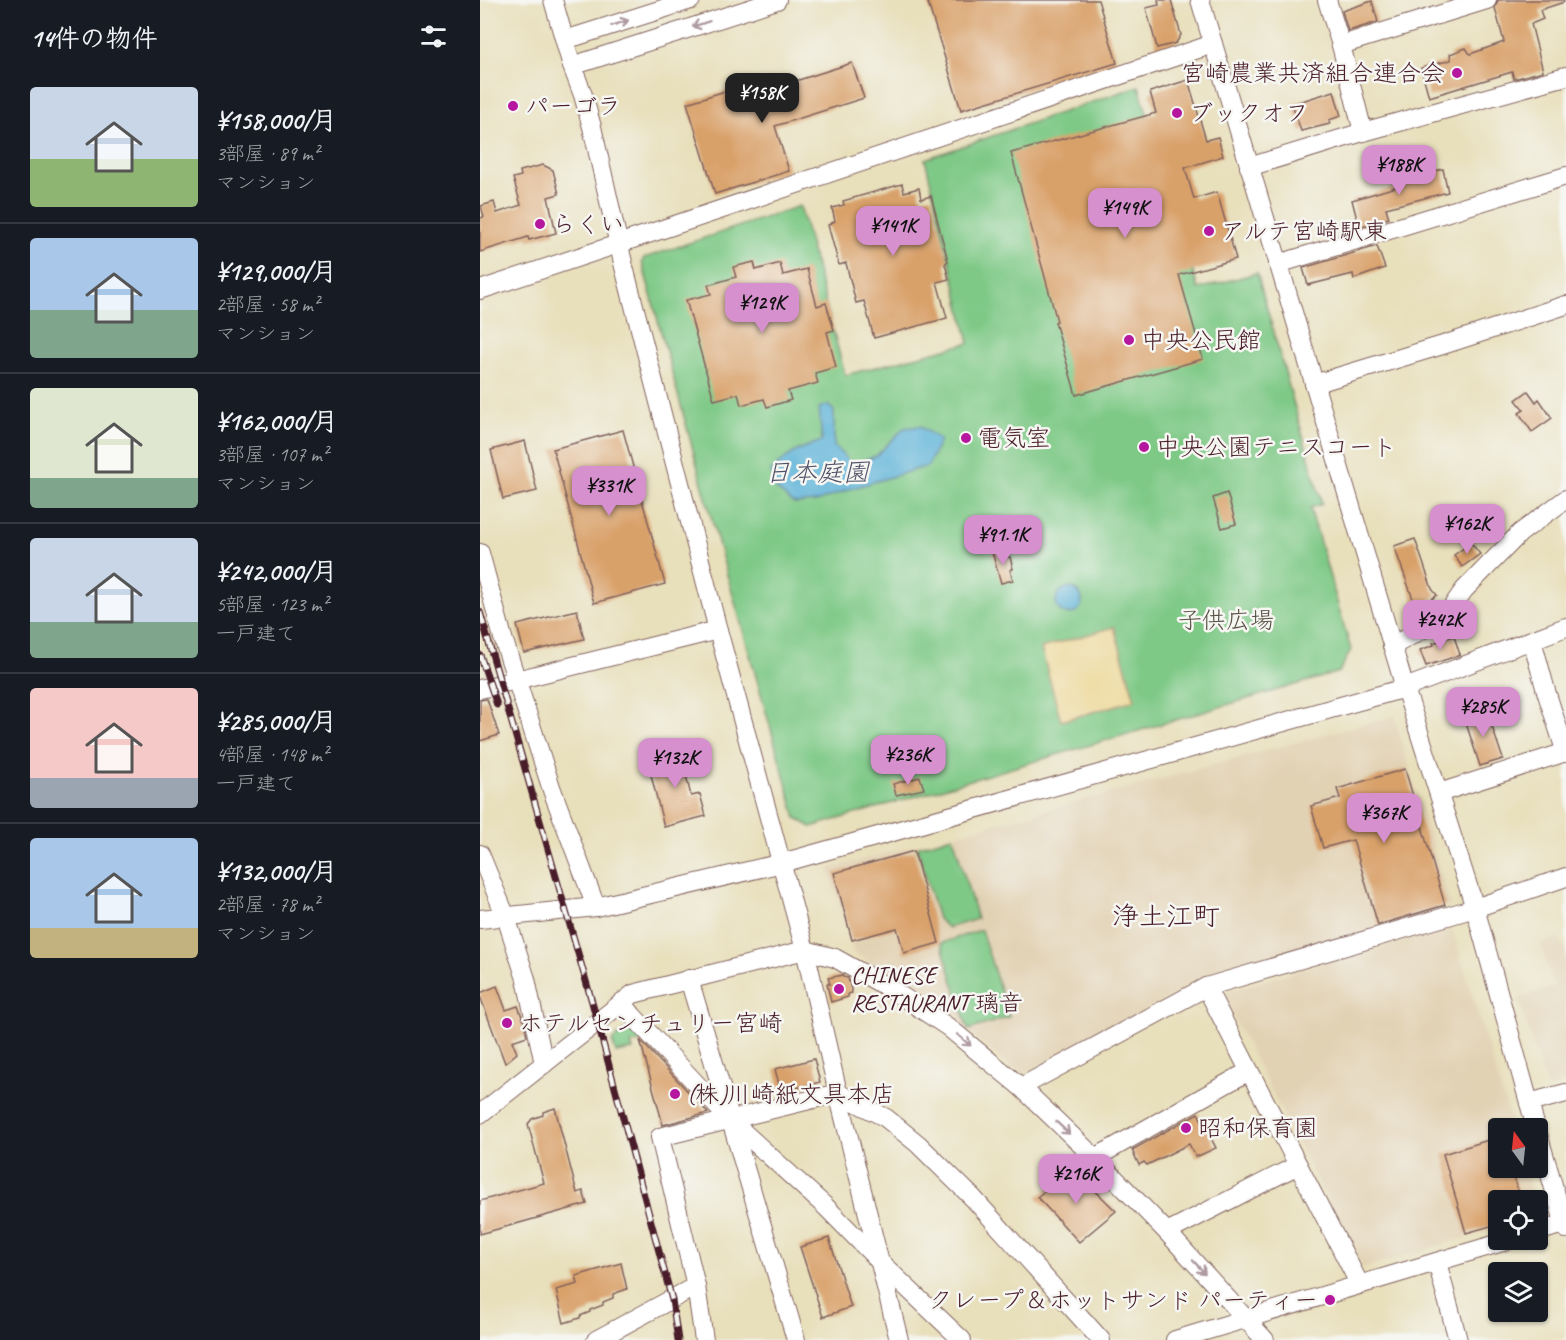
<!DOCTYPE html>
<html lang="ja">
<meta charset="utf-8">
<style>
body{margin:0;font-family:Caveat,"Klee One",sans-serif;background:#20242c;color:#f1f3f6;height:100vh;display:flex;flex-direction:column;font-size:22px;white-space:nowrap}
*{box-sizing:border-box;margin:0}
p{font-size:20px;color:#9ea1a6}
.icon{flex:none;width:33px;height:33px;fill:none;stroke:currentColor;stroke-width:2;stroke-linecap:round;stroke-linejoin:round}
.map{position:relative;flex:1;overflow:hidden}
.sheet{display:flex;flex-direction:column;background:#171b24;width:480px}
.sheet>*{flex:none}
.needle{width:39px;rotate:345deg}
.tools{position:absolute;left:1008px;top:1118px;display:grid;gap:12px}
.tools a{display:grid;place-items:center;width:60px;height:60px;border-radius:6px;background:#171b24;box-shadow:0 2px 4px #0004;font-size:30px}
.price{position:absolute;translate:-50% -51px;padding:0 14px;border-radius:12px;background:#d690ce;color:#111;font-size:20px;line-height:39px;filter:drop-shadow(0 2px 3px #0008)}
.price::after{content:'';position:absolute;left:50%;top:36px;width:18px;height:14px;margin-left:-9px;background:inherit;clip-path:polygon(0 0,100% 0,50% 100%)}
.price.current{background:#222;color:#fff}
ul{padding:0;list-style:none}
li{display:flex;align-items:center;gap:18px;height:150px;padding:0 30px}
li+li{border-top:2px solid #363941}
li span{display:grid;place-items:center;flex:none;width:168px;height:120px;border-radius:6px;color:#555}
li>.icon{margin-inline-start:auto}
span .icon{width:72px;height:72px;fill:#fffc;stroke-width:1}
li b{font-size:26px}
h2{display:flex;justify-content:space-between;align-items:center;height:72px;padding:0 30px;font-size:26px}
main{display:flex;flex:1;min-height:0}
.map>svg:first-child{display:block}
.built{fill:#e2d2b4}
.green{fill:#7ec986;stroke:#647458;stroke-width:1.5}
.sand{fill:#eeda9e;stroke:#9c7c64;stroke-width:1.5}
.water{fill:#5cb2d8;stroke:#536882;stroke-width:1.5}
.building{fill:#d9a16b}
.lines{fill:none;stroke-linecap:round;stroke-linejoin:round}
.minor-casing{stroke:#81625d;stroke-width:20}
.minor{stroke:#fff;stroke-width:18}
.rail-casing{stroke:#4a1f2b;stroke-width:7}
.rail{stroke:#f6f6f2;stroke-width:4.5;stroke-dasharray:14;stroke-linecap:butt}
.oneway{stroke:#ae9aa0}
.poi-dot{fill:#b5179e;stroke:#f6f6f2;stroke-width:2}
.labels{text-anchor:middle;stroke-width:5;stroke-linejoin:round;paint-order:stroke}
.poi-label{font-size:24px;fill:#4a1f2b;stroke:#f6f6f2;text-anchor:start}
.park-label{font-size:24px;fill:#5a5246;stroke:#f6f6f2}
.water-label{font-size:26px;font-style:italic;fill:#505268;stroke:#f6f6f2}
.quarter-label{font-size:27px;fill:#4a1f2b;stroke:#f6f6f2}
</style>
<main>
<section class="sheet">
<h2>14件の物件<svg class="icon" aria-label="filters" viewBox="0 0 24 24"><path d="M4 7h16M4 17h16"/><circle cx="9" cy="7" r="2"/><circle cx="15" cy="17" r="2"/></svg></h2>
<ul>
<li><span style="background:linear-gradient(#c9d6e8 60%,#8fb573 0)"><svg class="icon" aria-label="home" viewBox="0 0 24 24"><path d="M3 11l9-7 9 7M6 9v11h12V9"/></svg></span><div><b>¥158,000/月</b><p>3部屋 · 89 m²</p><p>マンション</p></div></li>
<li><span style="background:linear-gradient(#a9c7e8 60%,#7fa58c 0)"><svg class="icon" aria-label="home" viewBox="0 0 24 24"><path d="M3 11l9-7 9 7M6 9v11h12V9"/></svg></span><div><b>¥129,000/月</b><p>2部屋 · 58 m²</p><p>マンション</p></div></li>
<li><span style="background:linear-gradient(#dfe7d0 75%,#7fa58c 0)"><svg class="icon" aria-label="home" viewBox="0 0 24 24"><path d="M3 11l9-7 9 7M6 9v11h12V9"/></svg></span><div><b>¥162,000/月</b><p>3部屋 · 107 m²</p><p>マンション</p></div></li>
<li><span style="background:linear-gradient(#c9d6e8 70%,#7fa58c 0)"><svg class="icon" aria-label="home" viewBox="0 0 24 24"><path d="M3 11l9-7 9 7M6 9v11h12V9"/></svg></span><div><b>¥242,000/月</b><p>5部屋 · 123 m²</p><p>一戸建て</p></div></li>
<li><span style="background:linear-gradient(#f6c9c9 75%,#9aa5b1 0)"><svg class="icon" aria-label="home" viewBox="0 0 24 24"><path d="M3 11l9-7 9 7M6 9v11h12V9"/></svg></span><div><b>¥285,000/月</b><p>4部屋 · 148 m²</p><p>一戸建て</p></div></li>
<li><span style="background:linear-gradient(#a9c7e8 75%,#c2b280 0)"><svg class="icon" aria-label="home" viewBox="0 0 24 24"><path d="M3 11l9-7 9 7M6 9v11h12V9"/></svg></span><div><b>¥132,000/月</b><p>2部屋 · 78 m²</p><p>マンション</p></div></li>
</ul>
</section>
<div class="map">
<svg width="1086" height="1340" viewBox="0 0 1086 1340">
<rect width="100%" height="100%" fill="#f6f6f2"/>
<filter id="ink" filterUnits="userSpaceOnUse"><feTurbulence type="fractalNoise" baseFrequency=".0167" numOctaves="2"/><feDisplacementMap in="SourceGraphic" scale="12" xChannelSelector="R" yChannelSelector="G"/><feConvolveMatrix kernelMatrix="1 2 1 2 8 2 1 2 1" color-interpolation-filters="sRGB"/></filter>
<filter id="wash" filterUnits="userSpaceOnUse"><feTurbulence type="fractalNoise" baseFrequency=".008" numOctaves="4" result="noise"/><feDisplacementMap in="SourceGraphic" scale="24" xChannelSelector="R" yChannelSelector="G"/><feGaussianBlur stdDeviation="1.35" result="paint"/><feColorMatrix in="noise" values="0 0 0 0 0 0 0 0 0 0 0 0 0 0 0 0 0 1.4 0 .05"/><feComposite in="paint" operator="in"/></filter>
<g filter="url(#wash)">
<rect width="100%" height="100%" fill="#e8dfbb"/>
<g class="built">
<path d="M914 716 971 906 724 980 540 1075 491 1034 436 993 373 952 349 869Z"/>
<path d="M971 926 1033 1128H1018V1167H1045L1055 1200H1018V1228L883 1268 744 1000 748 991Z"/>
<path d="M1078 938 1081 946 1086 945V1084L1071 1088 1066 1085 1038 998 1074 987 1060 943Z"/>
</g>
<g class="green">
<path d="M659 86 718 289 777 273 842 504 830 508 871 650 859 672 331 827 316 818 239 546 162 262 164 258 320 206 365 375 489 343 445 159Z"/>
<path d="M473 836 497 919 468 928 458 919 437 847Z"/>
<path d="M501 930 529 1017 488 1030 461 943Z"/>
<path d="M149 1028 163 1041 151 1044 153 1050 136 1053 132 1041Z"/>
</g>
<path class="sand" d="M634 627 655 700 581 721 561 648Z"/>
<g class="water">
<path d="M348 405 354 411V446L372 464 396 456 424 428 440 426 460 440 448 466 370 489 336 502 314 504 296 489 291 472C307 454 320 448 342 441L339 408Z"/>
<circle cx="589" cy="601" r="13"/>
</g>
<g id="blocks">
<g class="building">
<path d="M447 0H618L637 63 481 110Z"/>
<path d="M678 0H691L701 35 696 43 677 48 666 8 679 5Z"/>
<path d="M1018 0H1083L1084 2 1060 10 1063 19 1051 24 1063 71 1034 79 1032 72 949 97 941 68 971 60 970 54 986 48 990 54 1024 42 1015 8Z"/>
<path d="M892 1 898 22 868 31 862 11Z"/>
<path d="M372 63 384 98 295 126 309 171 235 194 207 103 280 80 284 91Z"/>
<path d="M708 80 726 140 738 137 743 156 705 168 714 199 737 192 756 259 699 275 723 359 596 395 575 322 577 321 531 153 676 113 670 92Z"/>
<path d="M854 91 861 116 849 120 850 124 821 131 812 104Z"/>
<path d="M63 165 73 170 79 194 68 197 76 233 49 240 48 237 0 252V218L4 217 1 206 14 202 17 213 41 205 33 178 41 176 40 171Z"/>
<path d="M963 169 968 192 906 208 909 218 879 227 872 200 916 187 914 182Z"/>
<path d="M422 184 424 192 439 188 441 199 451 196 468 261 465 264 469 279 457 282 467 318 394 338 384 301 376 303 366 263 359 265 348 225 355 221 352 208 364 205 363 201Z"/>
<path d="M897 246 905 268 874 279 873 274 828 285 823 268Z"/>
<path d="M274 262 276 270 300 263 303 275 327 269 337 306 346 303 354 330 347 332 356 367 335 373 338 383 308 391 311 400 287 407 284 399 261 405 258 394 234 400 206 300 231 294 228 285 256 277 253 267Z"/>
<path d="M1048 391 1056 402 1059 399 1072 418 1052 432 1039 413 1044 410 1036 400Z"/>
<path d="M143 430 185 584 114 603 73 449Z"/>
<path d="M45 441 57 491 23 499 11 450Z"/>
<path d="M747 493 756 524 742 528 733 498Z"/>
<path d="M996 516 1001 529 981 536 976 523Z"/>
<path d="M935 539 952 589 957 595 939 608 933 599 914 546Z"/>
<path d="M991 543 1000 554 982 567 974 555Z"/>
<path d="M523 549 526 557H530L533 569 530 570 533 580 521 583 512 552Z"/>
<path d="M97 610 104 639 44 653 37 625Z"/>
<path d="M974 636 980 655 946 666 940 650 954 645 953 643Z"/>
<path d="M7 699 19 735 0 741V700Z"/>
<path d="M1006 709 1023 759 1000 766 984 717Z"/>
<path d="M207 749 212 767 205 771 211 796 220 794 226 816 184 827 167 759Z"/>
<path d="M925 769 965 905 898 925 873 840 843 848 831 806 860 798 857 789Z"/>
<path d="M440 777 444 789 416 795 413 784Z"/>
<path d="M434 851 459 943 424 953 417 928 372 940 354 873Z"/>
<path d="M362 975 363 977 368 978 372 993 368 994V997L351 1002 347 984H350L348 978Z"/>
<path d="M17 986 26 1010 38 1006 44 1022 47 1036 32 1041 37 1053 25 1063 0 996V993Z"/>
<path d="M160 1040 228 1113 183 1125Z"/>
<path d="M334 1059 340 1082 301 1092 295 1069Z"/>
<path d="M75 1108 97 1193 103 1191 107 1204 0 1234V1201L64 1183 48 1124 52 1119 63 1115V1112Z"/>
<path d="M718 1113 736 1148 716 1157 709 1144 667 1165 664 1162 659 1165 652 1150Z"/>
<path d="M1018 1137V1167H1031L1041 1200H1018V1224L986 1233 963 1154Z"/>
<path d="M593 1169 636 1211 599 1242 557 1197Z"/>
<path d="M349 1238 371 1307 343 1317 320 1247Z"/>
<path d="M141 1263 147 1289 133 1294V1298L123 1302V1305L110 1310V1312L100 1316V1318L84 1323 76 1290 98 1284 96 1276Z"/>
</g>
</g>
</g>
<g filter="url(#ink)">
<use href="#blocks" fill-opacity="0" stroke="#81625d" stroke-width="1.5"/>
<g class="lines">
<g class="minor-casing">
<g id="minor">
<path d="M73 0 92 66 103 95 112 127 144 267 238 630 325 950 358 1093 419 1340"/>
<path d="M720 0 925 688 995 908 1056 1128"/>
<path d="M847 0 861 45 883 132"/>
<path d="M85 40 211 0"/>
<path d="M861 45 1007 0"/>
<path d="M92 66 297 0"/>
<path d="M769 167 883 132 1086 76"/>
<path d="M798 264 1086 176"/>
<path d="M0 290 168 234 733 44"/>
<path d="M834 384 963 345 1086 305"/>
<path d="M0 553 23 638 72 790 116 907"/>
<path d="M1052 640 1066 691 1086 753"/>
<path d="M912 646 964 618 984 590 1040 533 1086 499"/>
<path d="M0 689 238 630"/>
<path d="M959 793 1086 752"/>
<path d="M0 854 26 917 46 979 64 1064"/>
<path d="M0 919 116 907 302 863 925 688 1086 627"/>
<path d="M209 979 316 1340"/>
<path d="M726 987 880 1285"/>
<path d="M142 1002 153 1016 250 1120 346 1207 400 1262 482 1340"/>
<path d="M541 1087 726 987 995 908 1086 877"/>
<path d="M1049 1103 1086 1093"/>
<path d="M0 1114 153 994 325 950 355 958 414 991 468 1027 541 1087 615 1158 687 1232 785 1340"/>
<path d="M1058 1134 1086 1229"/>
<path d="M615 1158 769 1071"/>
<path d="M687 1232 818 1165"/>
<path d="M1058 1232 1086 1223"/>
<path d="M957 1262 978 1340"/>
<path d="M116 1340 216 1286"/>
<path d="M224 1340 216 1286 180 1137 358 1093 406 1118 438 1144 493 1198 621 1340"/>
<path d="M695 1340 1033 1239"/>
</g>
</g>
<use href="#minor" class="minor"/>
<g class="rail-casing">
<g id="rail">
<path d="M0 612 112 1002 192 1300 198 1340"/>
<path d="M0 655 17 705"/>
</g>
</g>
<use href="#rail" class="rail"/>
</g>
<defs><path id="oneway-shaft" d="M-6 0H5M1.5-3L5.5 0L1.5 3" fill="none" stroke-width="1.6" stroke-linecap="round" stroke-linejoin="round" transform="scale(1.5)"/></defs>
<g class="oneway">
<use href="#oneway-shaft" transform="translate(140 23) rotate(-18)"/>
<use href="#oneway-shaft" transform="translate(221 24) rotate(162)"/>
<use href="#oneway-shaft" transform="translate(484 1040) rotate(40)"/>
<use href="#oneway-shaft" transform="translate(583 1128) rotate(43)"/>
<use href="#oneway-shaft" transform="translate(719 1267) rotate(47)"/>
</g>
</g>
<g class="poi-dot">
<circle cx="977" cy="73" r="6"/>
<circle cx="33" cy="106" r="6"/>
<circle cx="697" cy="113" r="6"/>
<circle cx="60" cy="224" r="6"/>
<circle cx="729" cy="231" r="6"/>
<circle cx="649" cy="340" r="6"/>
<circle cx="486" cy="438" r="6"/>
<circle cx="664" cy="447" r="6"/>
<circle cx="359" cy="989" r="6"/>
<circle cx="27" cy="1023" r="6"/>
<circle cx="195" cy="1094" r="6"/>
<circle cx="706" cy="1128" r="6"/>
<circle cx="850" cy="1300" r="6"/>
</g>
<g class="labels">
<g class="poi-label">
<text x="965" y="81" text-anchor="end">宮崎農業共済組合連合会</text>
<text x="45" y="114">パーゴラ</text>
<text x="709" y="121">ブックオフ</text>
<text x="72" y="232">らくい</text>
<text x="741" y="239">アルテ宮崎駅東</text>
<text x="661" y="348">中央公民館</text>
<text x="498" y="446">電気室</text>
<text x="676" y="455">中央公園テニスコート</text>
<text x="371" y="983">CHINESE<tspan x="371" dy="28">RESTAURANT 璃音</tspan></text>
<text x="39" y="1031">ホテルセンチュリー宮崎</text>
<text x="207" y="1102">(株)川崎紙文具本店</text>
<text x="718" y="1136">昭和保育園</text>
<text x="838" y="1308" text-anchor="end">クレープ＆ホットサンド パーティー</text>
</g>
<g class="park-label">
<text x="746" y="628">子供広場</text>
</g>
<g class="water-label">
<text x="337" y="481">日本庭園</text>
</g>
<g class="quarter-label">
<text x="686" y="925">浄土江町</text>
</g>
</g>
</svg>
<div class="tools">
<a><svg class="needle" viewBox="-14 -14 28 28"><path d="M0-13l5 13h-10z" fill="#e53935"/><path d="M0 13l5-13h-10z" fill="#9ea1a6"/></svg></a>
<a><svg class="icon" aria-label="locate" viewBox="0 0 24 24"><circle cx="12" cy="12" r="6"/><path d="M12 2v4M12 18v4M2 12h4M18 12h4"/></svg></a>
<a><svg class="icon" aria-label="layers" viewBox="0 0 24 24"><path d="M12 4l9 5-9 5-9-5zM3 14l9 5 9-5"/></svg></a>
</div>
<b class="price current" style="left:282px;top:124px">¥158K</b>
<b class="price" style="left:919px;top:196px">¥188K</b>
<b class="price" style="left:645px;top:239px">¥149K</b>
<b class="price" style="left:413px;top:257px">¥141K</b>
<b class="price" style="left:282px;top:334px">¥129K</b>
<b class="price" style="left:129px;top:517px">¥331K</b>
<b class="price" style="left:987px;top:555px">¥162K</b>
<b class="price" style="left:523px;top:566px">¥91.1K</b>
<b class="price" style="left:960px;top:651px">¥242K</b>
<b class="price" style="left:1003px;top:738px">¥285K</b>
<b class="price" style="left:428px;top:786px">¥236K</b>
<b class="price" style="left:195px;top:789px">¥132K</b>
<b class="price" style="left:904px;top:844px">¥367K</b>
<b class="price" style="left:596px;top:1205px">¥216K</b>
</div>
</main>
